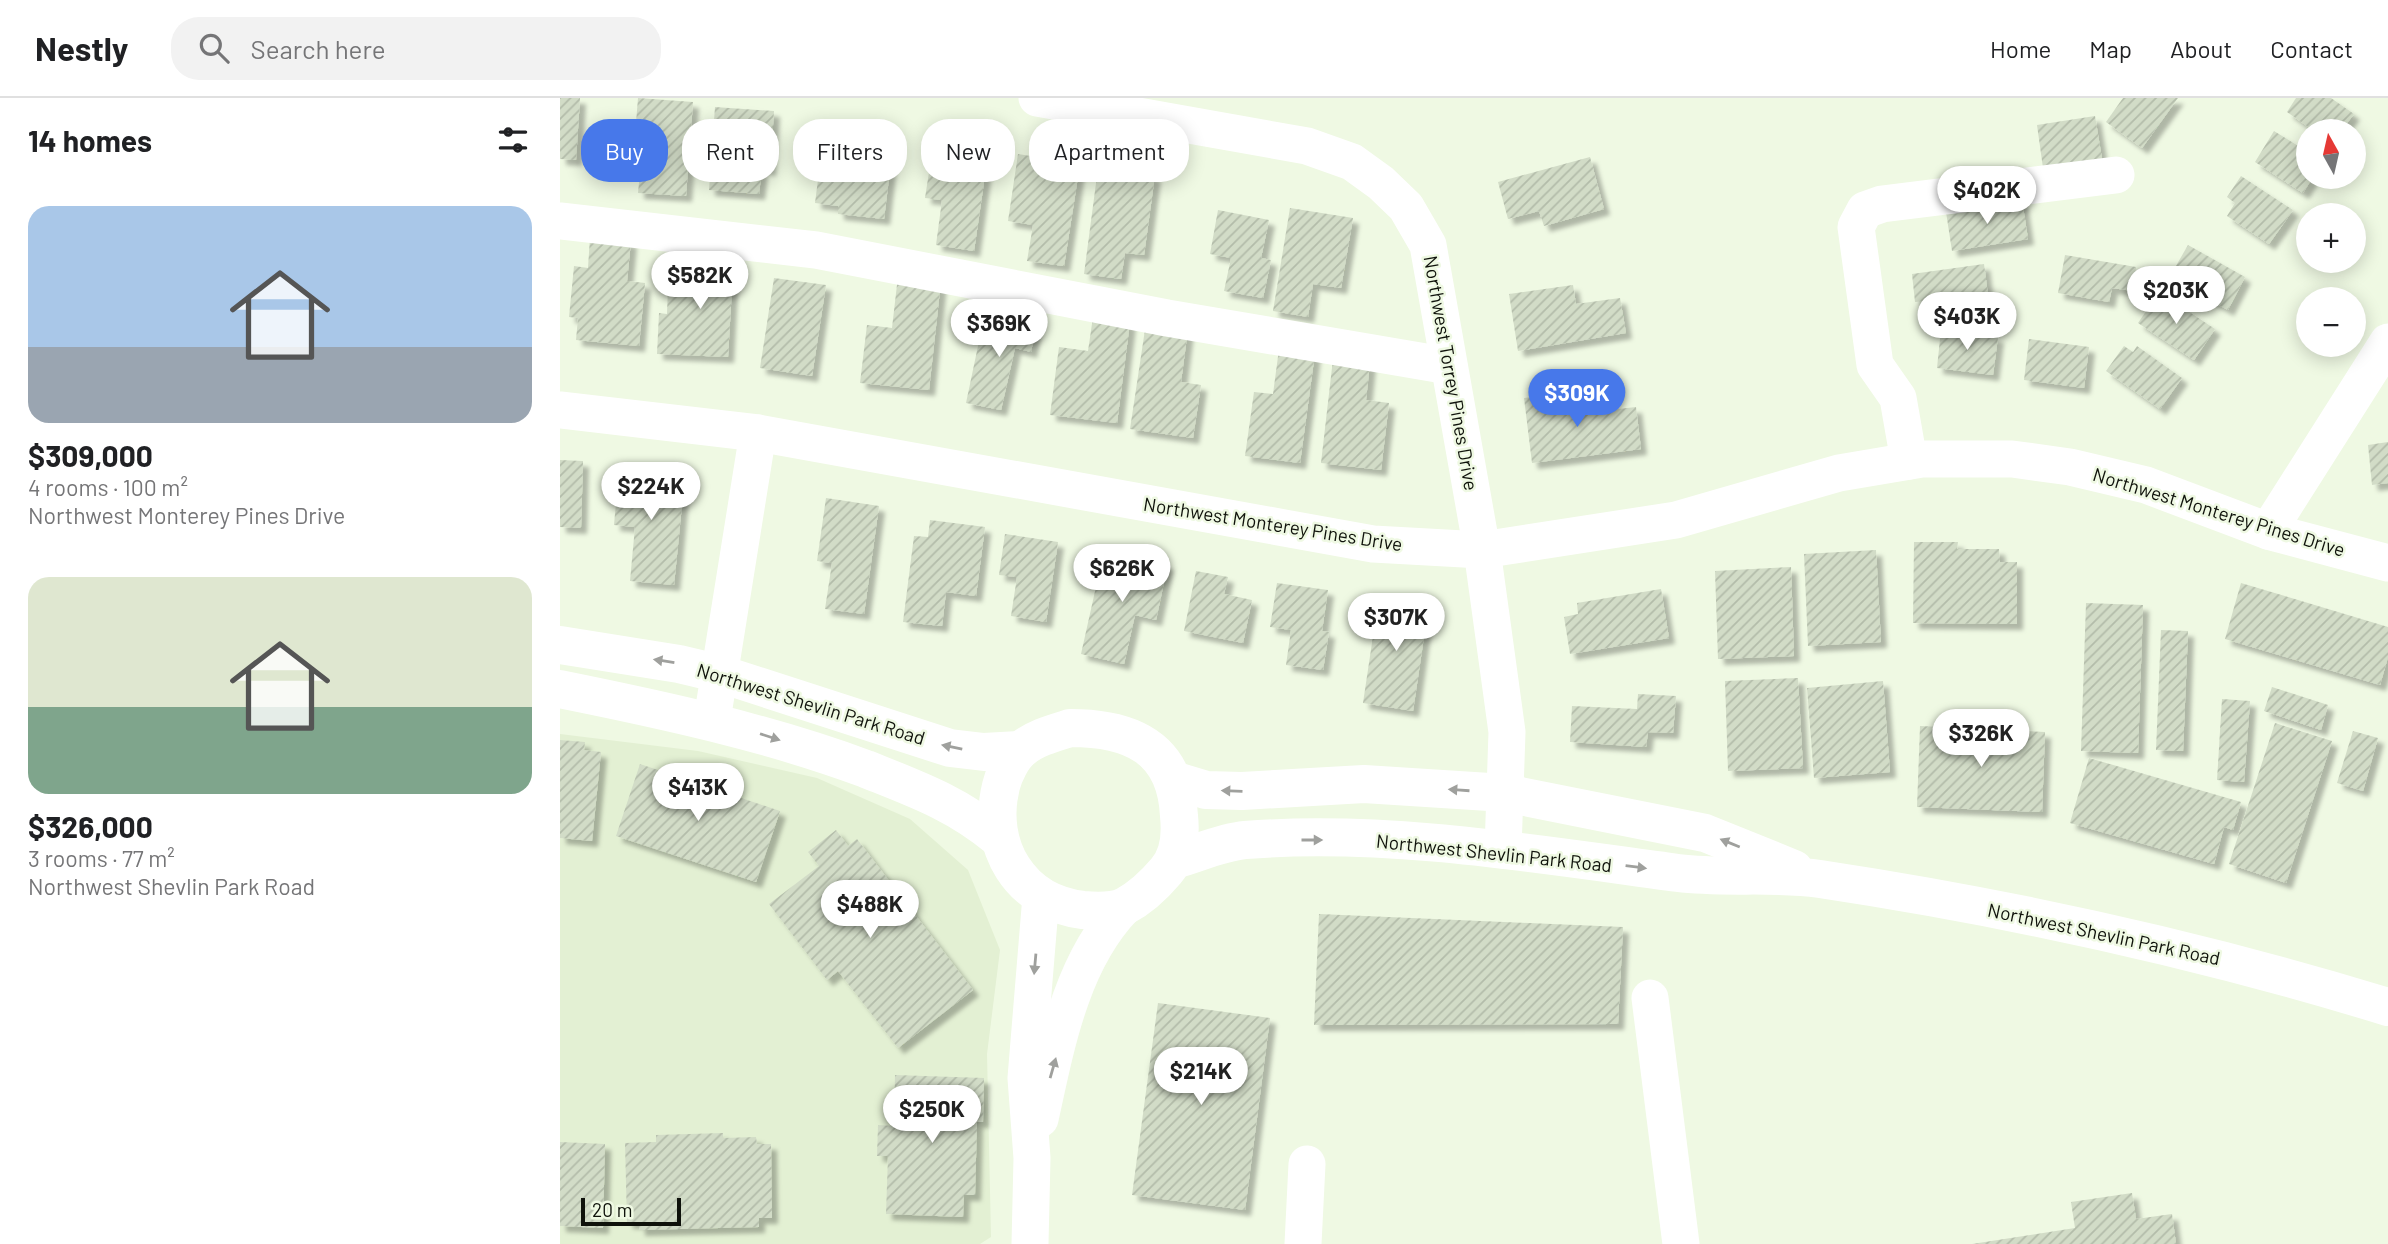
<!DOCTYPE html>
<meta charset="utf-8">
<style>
body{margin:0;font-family:Barlow,sans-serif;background:#f2f2f2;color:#202124;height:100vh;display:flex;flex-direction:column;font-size:26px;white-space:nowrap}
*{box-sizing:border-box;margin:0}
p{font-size:23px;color:#757577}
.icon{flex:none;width:38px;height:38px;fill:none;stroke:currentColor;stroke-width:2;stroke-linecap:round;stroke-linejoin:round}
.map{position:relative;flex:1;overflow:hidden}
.side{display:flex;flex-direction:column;background:#fff;width:560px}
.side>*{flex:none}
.top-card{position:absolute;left:21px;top:21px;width:665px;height:63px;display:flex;gap:14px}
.needle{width:46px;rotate:352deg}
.tools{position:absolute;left:1736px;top:21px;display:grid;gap:14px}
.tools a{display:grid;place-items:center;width:70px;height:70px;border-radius:50%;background:#fff;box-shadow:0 4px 18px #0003;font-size:35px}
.scale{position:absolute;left:21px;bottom:18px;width:100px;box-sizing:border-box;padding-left:7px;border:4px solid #0f120b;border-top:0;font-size:19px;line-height:24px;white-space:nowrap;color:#0f120b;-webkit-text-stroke:5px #eff9e3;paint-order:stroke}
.price{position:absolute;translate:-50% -60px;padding:0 16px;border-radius:24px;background:#fff;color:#222;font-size:23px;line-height:46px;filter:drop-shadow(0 2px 4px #0008)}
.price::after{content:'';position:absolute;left:50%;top:42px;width:21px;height:16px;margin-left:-10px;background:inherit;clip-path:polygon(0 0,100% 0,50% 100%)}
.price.current{background:#4778ea;color:#fff}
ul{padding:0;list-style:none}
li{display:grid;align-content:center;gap:14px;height:371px;padding:0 28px}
li span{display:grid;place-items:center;height:217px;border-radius:21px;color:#555}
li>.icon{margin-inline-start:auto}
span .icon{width:126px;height:126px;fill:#fffc;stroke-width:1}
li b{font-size:30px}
h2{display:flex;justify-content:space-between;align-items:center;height:84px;padding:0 28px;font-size:30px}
.pill{padding:0 24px;border-radius:28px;background:#fff;box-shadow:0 4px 18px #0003;font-size:24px;line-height:63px}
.pill.current{background:#4778ea;color:#fff}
header{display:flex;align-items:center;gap:42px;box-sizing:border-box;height:98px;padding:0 35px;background:#fff;border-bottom:2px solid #e0e0e0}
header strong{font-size:33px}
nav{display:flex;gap:38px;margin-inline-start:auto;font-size:24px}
.search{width:490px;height:63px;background:#f2f2f2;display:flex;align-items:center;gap:18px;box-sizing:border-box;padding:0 24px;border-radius:28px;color:#757577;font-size:26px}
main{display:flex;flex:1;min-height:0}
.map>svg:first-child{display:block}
.built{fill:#e3f0d3}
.building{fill:url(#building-hatch);filter:url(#shadow)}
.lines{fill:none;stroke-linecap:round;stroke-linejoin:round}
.minor{stroke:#fff;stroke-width:37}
.major{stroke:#fff;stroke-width:38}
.oneway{fill:#9fa09d}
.labels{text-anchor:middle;stroke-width:5;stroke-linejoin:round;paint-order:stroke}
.street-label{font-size:19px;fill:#0f120b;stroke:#eff9e3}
</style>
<header>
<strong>Nestly</strong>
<div class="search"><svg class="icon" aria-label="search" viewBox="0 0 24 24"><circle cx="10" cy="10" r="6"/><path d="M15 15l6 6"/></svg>Search here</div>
<nav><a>Home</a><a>Map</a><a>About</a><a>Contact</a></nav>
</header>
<main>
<section class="side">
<h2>14 homes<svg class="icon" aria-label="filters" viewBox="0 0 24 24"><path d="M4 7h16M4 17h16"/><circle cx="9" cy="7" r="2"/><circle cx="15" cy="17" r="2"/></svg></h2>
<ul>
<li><span style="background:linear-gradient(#a9c7e8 65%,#9aa5b1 0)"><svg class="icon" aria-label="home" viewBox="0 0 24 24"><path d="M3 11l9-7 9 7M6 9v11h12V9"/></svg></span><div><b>$309,000</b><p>4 rooms · 100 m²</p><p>Northwest Monterey Pines Drive</p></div></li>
<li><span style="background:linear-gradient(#dfe7d0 60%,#7fa58c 0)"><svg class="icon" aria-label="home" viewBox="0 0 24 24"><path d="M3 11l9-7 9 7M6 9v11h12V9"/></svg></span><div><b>$326,000</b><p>3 rooms · 77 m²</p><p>Northwest Shevlin Park Road</p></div></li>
</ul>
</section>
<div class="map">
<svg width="1828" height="1146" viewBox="0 0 1828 1146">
<defs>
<pattern id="building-hatch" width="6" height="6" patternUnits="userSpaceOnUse" patternTransform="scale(1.75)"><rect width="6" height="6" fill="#d2dcc7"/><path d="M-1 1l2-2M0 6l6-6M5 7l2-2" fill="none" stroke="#b3bcaa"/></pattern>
<filter id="shadow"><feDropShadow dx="6" dy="6" stdDeviation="2" flood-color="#0004"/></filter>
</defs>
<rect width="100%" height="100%" fill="#eff9e3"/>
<path class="built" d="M0 636 138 653 257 680 350 721 408 772 440 852 427 956 431 1139 420 1146H0Z"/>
<g class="building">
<path d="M0 0H20L16 62 0 61Z"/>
<path d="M78 0 133 4 126 98 78 95 81 63 73 62Z"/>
<path d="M1563 0H1618L1582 50 1546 24Z"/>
<path d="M1736 0H1771L1794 16 1781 33H1754L1727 14Z"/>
<path d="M155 9 214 13 210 72 202 71 199 96 149 92Z"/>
<path d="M1535 18 1542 61 1483 70 1477 27Z"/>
<path d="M265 27 323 34 321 55 332 56 324 121 278 116V108L255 105Z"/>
<path d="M1714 33 1748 54V79H1753L1743 95 1695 64Z"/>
<path d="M374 42 429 50 414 153 376 147 382 102 365 100Z"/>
<path d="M458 56 520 66 504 168 467 163 473 127 448 123Z"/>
<path d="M1030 59 1044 111 984 128 979 113 948 121 938 84Z"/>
<path d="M538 70 595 77 584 157 565 155 561 181 524 176Z"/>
<path d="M1681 78 1733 112 1709 146 1667 118 1675 105 1667 99Z"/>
<path d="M1462 102 1468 141 1392 153 1386 114Z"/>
<path d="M730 110 793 120 781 190 753 186 748 219 713 213Z"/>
<path d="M658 112 709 122 701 160 711 162 703 200 664 193 671 160 650 156Z"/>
<path d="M30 139 71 143 67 183 85 185 79 248 16 242 18 220 9 219 14 168 28 170Z"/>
<path d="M1628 147 1685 179 1668 212 1609 180Z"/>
<path d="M137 153 174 155 168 259 97 256 99 215 107 216 108 187 135 188Z"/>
<path d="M1505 157 1576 169 1573 193 1552 190 1549 204 1498 195Z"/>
<path d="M1424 166 1429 205 1376 212 1375 202 1355 204 1352 176Z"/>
<path d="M338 178 381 183 369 292 300 285 307 227 332 230Z"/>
<path d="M214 180 266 187 252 278 200 270Z"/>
<path d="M1013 187 1016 206 1060 200 1066 235 958 253 949 196Z"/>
<path d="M1599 194 1655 231 1634 262 1578 225Z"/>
<path d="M447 213 478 219 471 254 455 250 441 312 406 305 422 229 442 233Z"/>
<path d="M533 219 570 224 557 325 490 317 499 249 528 253Z"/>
<path d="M586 225 628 231 621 284 641 287 633 340 570 331Z"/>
<path d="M1381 231 1438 239 1433 277 1377 270Z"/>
<path d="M1469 241 1529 249 1524 290 1464 282Z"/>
<path d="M1564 248 1573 254 1577 248 1622 280 1600 311 1546 273Z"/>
<path d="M719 251 755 255 740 365 685 358 694 294 713 296Z"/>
<path d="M773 261 810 265 806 302 829 305 821 372 761 365Z"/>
<path d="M1020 293 1023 315 1076 309 1081 351 972 365 964 300Z"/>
<path d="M1828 344V385L1812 387 1808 347Z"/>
<path d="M0 362 23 363 21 430 0 429Z"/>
<path d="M59 371 125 377 114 487 70 483 75 429 54 427Z"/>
<path d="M266 400 319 408 304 516 265 511 272 465 257 463Z"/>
<path d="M370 422 425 429 416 498 386 494 382 528 343 524 354 438 368 439Z"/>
<path d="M445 436 498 444 486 524 451 518 457 479 439 477Z"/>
<path d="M1354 444H1398L1397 451H1439L1440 464H1457V526L1353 525Z"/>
<path d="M1316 452 1321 544 1248 548 1244 456Z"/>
<path d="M544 453 608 466 596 522 575 517 564 566 521 556Z"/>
<path d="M1231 469 1234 558 1158 561 1155 473Z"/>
<path d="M636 473 668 479 664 496 692 502 683 545 624 533Z"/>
<path d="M717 485 768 492 762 533 769 534 763 572 726 567 731 532 710 529Z"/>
<path d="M1681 485 1828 529V559L1820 587 1665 541Z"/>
<path d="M1101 491 1109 540 1010 556 1004 519 1018 516 1017 505Z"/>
<path d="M819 498 869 505 853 613 803 605Z"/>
<path d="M1526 505 1583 507 1578 655 1521 653Z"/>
<path d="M1601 532 1628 533 1623 653 1596 652Z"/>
<path d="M1238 580 1243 670 1168 673 1165 583Z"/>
<path d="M1323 583 1330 674 1254 680 1247 590Z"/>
<path d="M1712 589 1768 607 1761 632 1704 613Z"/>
<path d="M1078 596 1116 598 1113 635 1088 634 1086 649 1010 644 1012 608 1077 611Z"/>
<path d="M1662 601 1690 603 1684 684 1657 682Z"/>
<path d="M1715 625 1772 643 1726 785 1669 766Z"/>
<path d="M1360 628 1485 634 1482 714 1357 709Z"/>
<path d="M1793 633 1818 640 1803 693 1777 685Z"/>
<path d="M0 642 25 644 24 652 41 654 32 743 0 740Z"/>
<path d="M1529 660 1681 704 1673 732 1664 729 1654 766 1510 725Z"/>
<path d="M80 666 220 713 196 784 56 738Z"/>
<path d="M276 732 288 748 297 741 413 892 338 950 278 873 267 882 209 806 259 768 248 754Z"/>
<path d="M759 816 1063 829 1058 926 754 927Z"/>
<path d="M598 905 710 920 685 1112 572 1097Z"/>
<path d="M335 977 424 980 423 1024H417L415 1097H404L403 1119 326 1116 328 1058H317L318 1027 334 1028Z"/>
<path d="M163 1035V1040L196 1039 197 1046H211L212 1120H199V1129L79 1132V1125H67L65 1045 96 1044V1037Z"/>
<path d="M0 1044 45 1046 43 1130 0 1128Z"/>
<path d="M1572 1095 1576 1121 1612 1116 1616 1146H1412L1515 1130 1511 1104Z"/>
</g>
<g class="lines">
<g class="minor">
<path d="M477 0 747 48 792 64 821 85 846 109 868 147 922 452 947 634 943 752"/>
<path d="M0 123 256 152 607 220 889 268"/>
<path d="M0 312 198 335 813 446 922 452 1116 422 1279 375 1362 361H1452L1510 369 1586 387 1708 433 1828 465"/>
<path d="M1349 363 1338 300 1315 267 1296 129 1305 112 1322 106 1556 77"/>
<path d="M1708 433 1828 244"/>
<path d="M152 622 198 335"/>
<path d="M1090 900 1121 1146"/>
<path d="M480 1021C496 948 511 864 564 809"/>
<path d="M470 1146 472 1060 466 980 481 798"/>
<path d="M743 1146 747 1066"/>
</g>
<g class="major">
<path d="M0 547 119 566 161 576 390 650 424 654 460 652"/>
<path d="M0 591C104 612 206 634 306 671 356 691 396 705 438 740"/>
<path d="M510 630C572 630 616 650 619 718 621 737 619 758 606 773 595 786 580 800 565 808 553 814 536 813 523 812 460 805 426 748 441 688 444 676 452 659 462 651 475 640 494 635 510 630Z"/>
<path d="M613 682 646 692 682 693 804 686 945 695 1145 735 1234 771"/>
<path d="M614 762C636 756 662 744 685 742 829 731 976 756 1118 775 1165 781 1213 774 1260 781 1452 810 1642 852 1828 909"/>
</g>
</g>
<defs><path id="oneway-solid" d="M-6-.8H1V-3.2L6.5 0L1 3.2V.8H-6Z" transform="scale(1.75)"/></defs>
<g class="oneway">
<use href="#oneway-solid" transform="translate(104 563) rotate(-171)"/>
<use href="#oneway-solid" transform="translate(210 639) rotate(18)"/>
<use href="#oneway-solid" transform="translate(392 649) rotate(-168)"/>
<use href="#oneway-solid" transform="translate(899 692) rotate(-176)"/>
<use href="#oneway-solid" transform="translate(672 693) rotate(-178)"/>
<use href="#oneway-solid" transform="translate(752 742)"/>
<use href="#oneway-solid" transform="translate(1170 745) rotate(-158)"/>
<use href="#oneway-solid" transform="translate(1076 769) rotate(7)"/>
<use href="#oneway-solid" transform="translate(475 866) rotate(95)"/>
<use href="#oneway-solid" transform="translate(493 970) rotate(-74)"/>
</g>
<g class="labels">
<g class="street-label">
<text transform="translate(891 275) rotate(80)" y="7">Northwest Torrey Pines Drive</text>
<text transform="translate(1659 414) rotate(17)" y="7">Northwest Monterey Pines Drive</text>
<text transform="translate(713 426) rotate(9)" y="7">Northwest Monterey Pines Drive</text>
<text transform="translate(251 606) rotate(17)" y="7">Northwest Shevlin Park Road</text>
<text transform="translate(934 755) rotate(6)" y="7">Northwest Shevlin Park Road</text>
<text transform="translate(1544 836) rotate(12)" y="7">Northwest Shevlin Park Road</text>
</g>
</g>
</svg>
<div class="tools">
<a><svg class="needle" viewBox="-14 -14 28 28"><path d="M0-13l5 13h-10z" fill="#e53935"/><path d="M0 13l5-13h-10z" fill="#757577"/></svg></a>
<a>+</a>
<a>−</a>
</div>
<div class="scale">20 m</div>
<b class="price" style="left:1427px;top:128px">$402K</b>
<b class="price" style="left:140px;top:213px">$582K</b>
<b class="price" style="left:1616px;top:228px">$203K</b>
<b class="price" style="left:1407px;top:254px">$403K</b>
<b class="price" style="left:439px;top:261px">$369K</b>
<b class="price current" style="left:1017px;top:331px">$309K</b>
<b class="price" style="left:91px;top:424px">$224K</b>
<b class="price" style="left:562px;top:506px">$626K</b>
<b class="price" style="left:836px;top:555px">$307K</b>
<b class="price" style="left:1421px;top:671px">$326K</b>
<b class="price" style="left:138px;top:725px">$413K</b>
<b class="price" style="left:310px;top:842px">$488K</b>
<b class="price" style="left:641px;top:1009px">$214K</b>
<b class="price" style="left:372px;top:1047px">$250K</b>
<div class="top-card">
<a class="pill current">Buy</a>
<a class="pill">Rent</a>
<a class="pill">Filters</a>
<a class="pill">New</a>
<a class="pill">Apartment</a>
</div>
</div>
</main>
